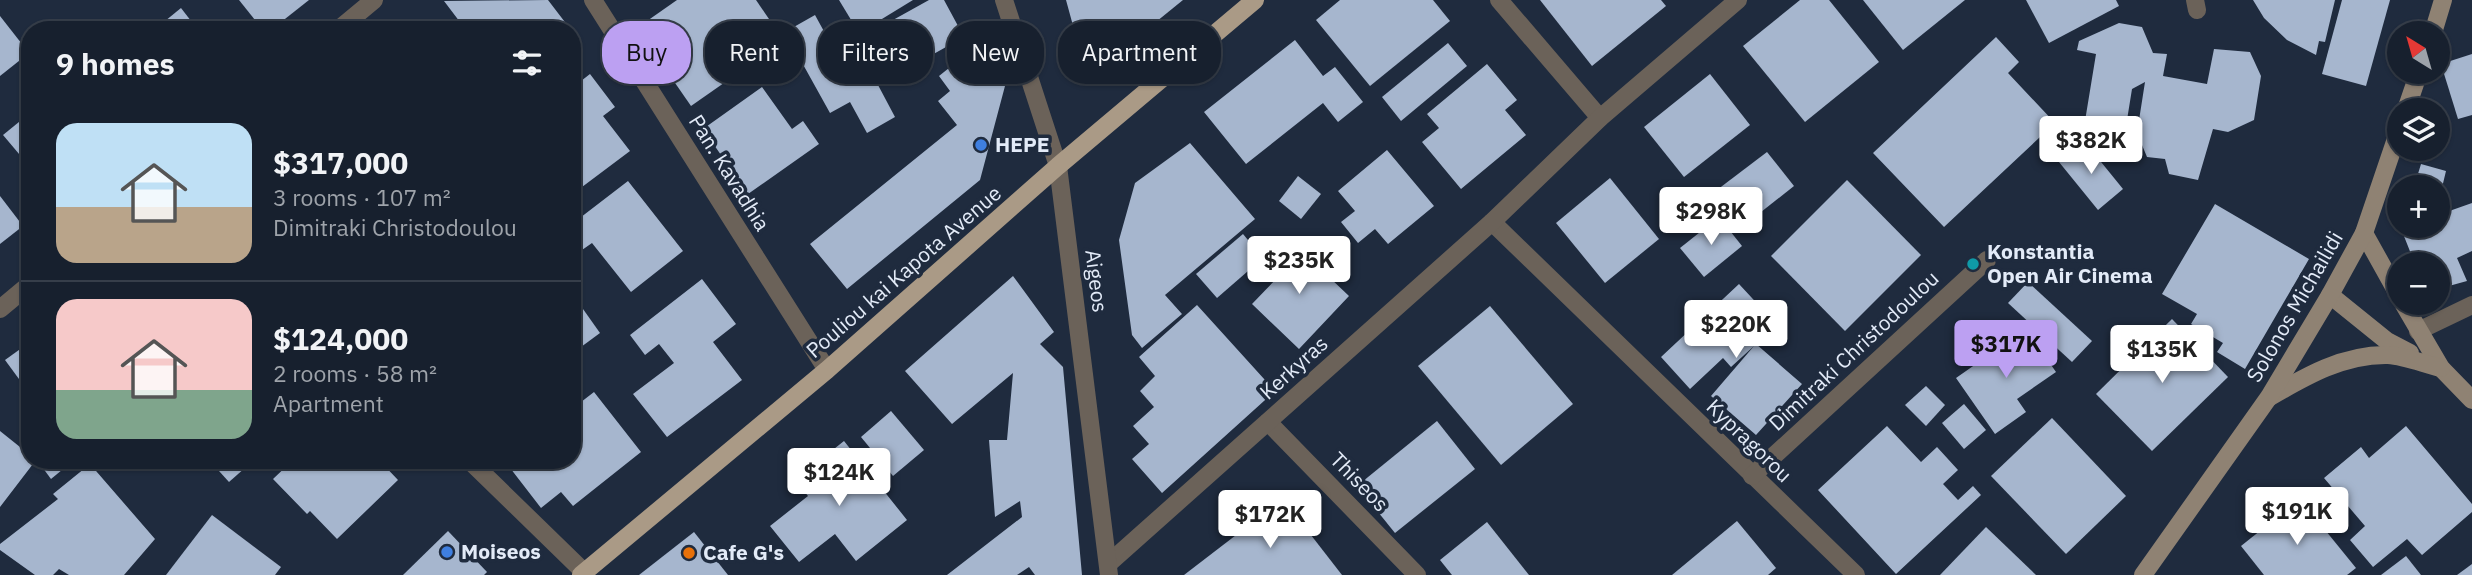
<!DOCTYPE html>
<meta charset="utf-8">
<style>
body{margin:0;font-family:"IBM Plex Sans",sans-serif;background:#202836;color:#f1f3f6;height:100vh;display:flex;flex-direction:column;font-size:26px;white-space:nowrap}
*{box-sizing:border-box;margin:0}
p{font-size:23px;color:#9ea3aa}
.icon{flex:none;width:38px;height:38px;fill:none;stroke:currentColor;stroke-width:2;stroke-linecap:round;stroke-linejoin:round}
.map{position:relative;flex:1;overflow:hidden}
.panel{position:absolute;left:21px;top:21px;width:560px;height:448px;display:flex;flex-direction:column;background:#17202e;border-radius:28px;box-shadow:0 2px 5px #0004,0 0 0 2px #363e4a}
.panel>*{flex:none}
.hud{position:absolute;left:602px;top:21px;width:665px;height:63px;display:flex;gap:14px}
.needle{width:46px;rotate:323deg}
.buttons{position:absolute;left:2387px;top:21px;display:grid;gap:14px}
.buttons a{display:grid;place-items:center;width:63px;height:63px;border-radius:50%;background:#17202e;box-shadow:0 2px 5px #0004,0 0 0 2px #363e4a;font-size:35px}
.price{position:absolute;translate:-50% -60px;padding:0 16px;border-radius:7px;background:#fff;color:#222;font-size:23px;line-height:46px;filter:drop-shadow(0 2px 4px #0008)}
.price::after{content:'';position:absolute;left:50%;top:42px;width:21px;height:16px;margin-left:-10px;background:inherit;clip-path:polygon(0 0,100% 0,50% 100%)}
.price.current{background:#bca0f2;color:#111}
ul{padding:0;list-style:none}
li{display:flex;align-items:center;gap:21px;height:175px;padding:0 35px}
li+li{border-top:2px solid #363e4a}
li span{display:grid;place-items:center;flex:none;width:196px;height:140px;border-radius:21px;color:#555}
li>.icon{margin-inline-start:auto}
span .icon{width:84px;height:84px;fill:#fffc;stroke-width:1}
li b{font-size:30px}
h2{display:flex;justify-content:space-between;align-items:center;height:84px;padding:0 35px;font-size:30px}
.chip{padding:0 24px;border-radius:28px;background:#17202e;box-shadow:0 2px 5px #0004,0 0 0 2px #363e4a;font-size:24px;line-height:63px}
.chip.current{background:#bca0f2;color:#111}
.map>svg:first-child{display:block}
.building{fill:#a6b6ce}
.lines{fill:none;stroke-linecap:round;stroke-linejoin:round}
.minor{stroke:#6b6259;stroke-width:18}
.tertiary{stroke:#6b6259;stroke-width:18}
.secondary{stroke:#8f8273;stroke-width:18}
.primary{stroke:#aa9a86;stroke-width:18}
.shop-dot{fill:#3f7fe0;stroke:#1f2b3e;stroke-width:2.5}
.culture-dot{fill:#0f9aa8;stroke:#1f2b3e;stroke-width:2.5}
.food-dot{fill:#e8710a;stroke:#1f2b3e;stroke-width:2.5}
.labels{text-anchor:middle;stroke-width:7;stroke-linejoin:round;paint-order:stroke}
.poi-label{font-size:21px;font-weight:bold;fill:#e3ebf8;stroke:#1f2b3e;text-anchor:start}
.street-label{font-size:21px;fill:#e3ebf8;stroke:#1f2b3e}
</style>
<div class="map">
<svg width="2472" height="575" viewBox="0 0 2472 575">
<rect width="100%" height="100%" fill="#1f2b3e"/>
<g class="building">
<path d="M239 0H309L271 30H263Z"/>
<path d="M548 0 571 30H498L495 26 491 30H466L444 1Z"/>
<path d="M677 0H756L784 41 691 106 637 28Z"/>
<path d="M839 0H913L859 33Z"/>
<path d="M929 0H944L964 37 878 85 895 117 867 133 850 102 830 113 785 32 815 15 843 66 865 54 857 40Z"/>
<path d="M1066 0H1183L1114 56 1078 44Z"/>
<path d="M1340 0H1433L1450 21 1370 86 1316 20Z"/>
<path d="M1540 0H1661L1666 6 1592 66Z"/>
<path d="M1800 0H1829L1879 62 1805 122 1743 46Z"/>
<path d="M1863 0H1965L1903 50Z"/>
<path d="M2026 0H2116L2119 6 2049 43Z"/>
<path d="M2253 0H2335L2325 42 2319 41 2316 55 2287 40 2264 18Z"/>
<path d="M2342 0H2390L2366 86 2322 74Z"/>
<path d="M181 8 198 30H154Z"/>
<path d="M0 16 29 53 0 76Z"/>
<path d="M2119 23 2142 27 2153 53 2167 54 2163 76 2207 84 2214 49 2250 52 2261 76 2254 120 2228 132 2213 129 2198 180 2169 174 2165 159 2147 157 2137 133 2145 82 2132 89 2127 120 2115 126 2085 121 2096 54 2077 50 2079 41Z"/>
<path d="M1996 37 2019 62 2008 73 2055 123 1944 227 1873 153Z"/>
<path d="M1295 40 1323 76 1335 67 1363 102 1338 122 1323 103 1246 164 1204 112Z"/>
<path d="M1448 43 1467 66 1401 121 1382 97Z"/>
<path d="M974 48 1005 86 980 180 847 289 810 244 957 125 938 101 950 91 939 76Z"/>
<path d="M2472 54V115L2458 119 2441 64Z"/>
<path d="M1487 64 1517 100 1505 110 1526 135 1461 189 1422 142 1439 128 1427 114Z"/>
<path d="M590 74 615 107 603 116 630 151 574 193 572 88Z"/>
<path d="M1710 74 1750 125 1684 177 1644 127Z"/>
<path d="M762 87 792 129 803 121 819 144 748 194 703 129Z"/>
<path d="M30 113V167L3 135Z"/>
<path d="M2084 141 2123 189 2098 210 2059 162Z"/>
<path d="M1190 143 1255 219 1165 295 1182 314 1142 348 1132 335 1119 240 1135 183Z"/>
<path d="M1387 150 1434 206 1388 244 1375 229 1358 243 1341 222 1355 211 1338 191Z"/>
<path d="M1767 152 1794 186 1737 231 1709 196Z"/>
<path d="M2421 164 2446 171 2439 200 2438 187H2414Z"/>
<path d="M1298 176 1321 194 1301 219 1279 201Z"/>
<path d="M1610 178 1659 239 1605 283 1556 223Z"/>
<path d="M1847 180 1921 255 1845 331 1771 256Z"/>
<path d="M628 181 683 251 631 292 592 243 582 250 572 238V224Z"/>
<path d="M0 196 23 226 0 244Z"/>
<path d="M2472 203V251L2457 258 2467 281 2438 289V264H2415L2400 226H2438V215Z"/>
<path d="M2215 204 2309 259 2245 369 2217 352 2223 343 2191 324 2197 314 2162 294Z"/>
<path d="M1719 217 1742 246 1704 277 1680 248Z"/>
<path d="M1243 234 1263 258 1217 298 1196 274Z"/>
<path d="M1290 240 1349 296 1299 349 1252 304 1279 276 1266 264Z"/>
<path d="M1013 276 1054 332 1040 344 1063 367 1082 575H1035L1029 567 1017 575H947L1022 517 1020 501 995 517 989 440H1007L1013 373 952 424 905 371Z"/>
<path d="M702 279 736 324 713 342 742 380 667 437 633 394 674 363 659 344 645 355 630 335Z"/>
<path d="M2028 282 2092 341 2072 362 2008 303Z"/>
<path d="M1739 284 1777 325 1756 344 1802 384 1756 435 1711 396 1754 346 1731 367 1723 358 1690 389 1661 357Z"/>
<path d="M1197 305 1275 391 1162 493 1132 459 1149 444 1133 426 1154 407 1140 391 1155 376 1139 357Z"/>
<path d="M1490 306 1573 404 1501 465 1418 366Z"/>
<path d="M583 309 600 333 581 347 572 334V316Z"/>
<path d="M2172 319 2228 377 2152 451 2096 394Z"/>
<path d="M2026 329 2056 372 2017 399 2026 412 1995 434 1956 378Z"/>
<path d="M30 342V394L5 360Z"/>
<path d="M1926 386 1945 405 1926 426 1905 405Z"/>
<path d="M594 392 641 452 573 506 561 492 541 508 504 460H572V409Z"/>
<path d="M1964 404 1986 430 1964 449 1942 423Z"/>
<path d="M891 411 924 450 893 476 861 437Z"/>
<path d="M2052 418 2126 496 2066 554 1991 476Z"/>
<path d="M1437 421 1475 469 1395 533 1357 486Z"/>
<path d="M1887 426 1921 462 1937 447 1958 470 1943 484 1958 500 1973 486 1981 495 1896 574 1818 490Z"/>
<path d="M2406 426 2472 504V512L2422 555 2407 539 2373 567 2350 540 2365 526 2324 478 2361 447 2369 458Z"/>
<path d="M0 431 30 455V460H36L0 507Z"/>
<path d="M844 441 907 520 856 561 835 534 799 562 770 526 808 496 795 480Z"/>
<path d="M37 460H65L68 465 51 479Z"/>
<path d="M209 460H254L229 482Z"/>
<path d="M293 460H379L398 480 337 539 310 511 307 514 273 479Z"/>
<path d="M90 464 155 539 124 575H69L59 569 53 575H35L0 550V544L58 499 53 494Z"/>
<path d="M1283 499 1342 575H1184Z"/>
<path d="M2300 499 2356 568 2347 575H2264L2241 546Z"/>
<path d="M212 515 281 567 275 575H166Z"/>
<path d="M1737 521 1776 568 1768 575H1672Z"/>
<path d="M1487 522 1529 575H1452L1440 560Z"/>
<path d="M1986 527 2036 575H1940Z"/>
<path d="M448 531 487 572 484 575H403Z"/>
<path d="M694 532 728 575H639Z"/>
<path d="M2406 556 2421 575H2381Z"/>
<path d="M2472 564V575H2457Z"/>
</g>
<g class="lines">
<g class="minor">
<path d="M593 0 827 370"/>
<path d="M1499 0 1600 118"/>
<path d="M2195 0 2197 10"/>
<path d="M338 30 374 0"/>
<path d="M1492 222 1856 575"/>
<path d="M0 309 30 284"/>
<path d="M2418 331 2472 305"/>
<path d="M1268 422 1417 575"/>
<path d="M469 460 584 572"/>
<path d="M1752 476 1987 260"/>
<path d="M1108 564 1492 222 1600 118 1738 0"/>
</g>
<path class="tertiary" d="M1004 0 1058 166 1109 575"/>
<g class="secondary">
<path d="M2433 33 2443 0"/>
<path d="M2406 110 2419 72"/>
<path d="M2364 233 2399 296"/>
<path d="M2330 295 2387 341 2410 353"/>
<path d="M2403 303 2441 368 2472 400"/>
<path d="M2270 397C2306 376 2344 354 2388 355 2405 356 2424 364 2441 368"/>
<path d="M2143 575 2269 397 2330 295 2364 233 2399 130"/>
</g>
<path class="primary" d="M581 575 827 370 1058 166 1255 0"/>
</g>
<g class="shop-dot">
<circle cx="981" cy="145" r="7"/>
<circle cx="447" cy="552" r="7"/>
</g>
<circle class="culture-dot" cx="1973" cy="264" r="7"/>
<circle class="food-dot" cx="689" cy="553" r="7"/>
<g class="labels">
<g class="poi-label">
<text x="995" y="152">HEPE</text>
<text x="1987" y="259">Konstantia<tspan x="1987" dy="24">Open Air Cinema</tspan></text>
<text x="461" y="559">Moiseos</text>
<text x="703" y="560">Cafe G's</text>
</g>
<g class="street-label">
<text transform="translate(729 173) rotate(58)" y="7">Pan. Kavadhia</text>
<text transform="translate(904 272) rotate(-41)" y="7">Pouliou kai Kapota Avenue</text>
<text transform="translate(1096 281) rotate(83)" y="7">Aigeos</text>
<text transform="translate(2295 307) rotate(-60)" y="7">Solonos Michailidi</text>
<text transform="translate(1854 351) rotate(-43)" y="7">Dimitraki Christodoulou</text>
<text transform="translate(1294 368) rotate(-42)" y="7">Kerkyras</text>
<text transform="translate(1749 441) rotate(44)" y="7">Kypragorou</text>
<text transform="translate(1359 482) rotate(46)" y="7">Thiseos</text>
</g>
</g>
</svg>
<div class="buttons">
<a><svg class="needle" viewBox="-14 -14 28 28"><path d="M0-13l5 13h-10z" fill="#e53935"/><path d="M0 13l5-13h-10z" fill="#9ea3aa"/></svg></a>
<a><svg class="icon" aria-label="layers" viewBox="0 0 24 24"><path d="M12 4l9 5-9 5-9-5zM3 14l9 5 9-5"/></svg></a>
<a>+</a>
<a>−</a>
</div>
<b class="price" style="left:2091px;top:176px">$382K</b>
<b class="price" style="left:1711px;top:247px">$298K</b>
<b class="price" style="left:1299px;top:296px">$235K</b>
<b class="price" style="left:1736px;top:360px">$220K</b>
<b class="price current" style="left:2006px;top:380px">$317K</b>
<b class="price" style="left:2162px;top:385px">$135K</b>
<b class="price" style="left:839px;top:508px">$124K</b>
<b class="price" style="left:2297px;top:547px">$191K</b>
<b class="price" style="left:1270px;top:550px">$172K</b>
<div class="hud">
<a class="chip current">Buy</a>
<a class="chip">Rent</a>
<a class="chip">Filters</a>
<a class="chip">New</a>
<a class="chip">Apartment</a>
</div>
<section class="panel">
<h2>9 homes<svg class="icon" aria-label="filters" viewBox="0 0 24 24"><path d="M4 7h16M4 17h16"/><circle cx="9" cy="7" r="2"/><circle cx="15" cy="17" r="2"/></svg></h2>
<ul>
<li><span style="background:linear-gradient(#bfe0f5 60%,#b9a48a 0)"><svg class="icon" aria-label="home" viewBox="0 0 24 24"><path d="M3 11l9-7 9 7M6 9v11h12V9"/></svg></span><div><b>$317,000</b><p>3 rooms · 107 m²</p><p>Dimitraki Christodoulou</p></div></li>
<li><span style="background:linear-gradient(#f6c9c9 65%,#7fa58c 0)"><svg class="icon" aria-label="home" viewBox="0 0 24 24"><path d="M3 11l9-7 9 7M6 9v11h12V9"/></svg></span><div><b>$124,000</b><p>2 rooms · 58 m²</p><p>Apartment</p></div></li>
</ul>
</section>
</div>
